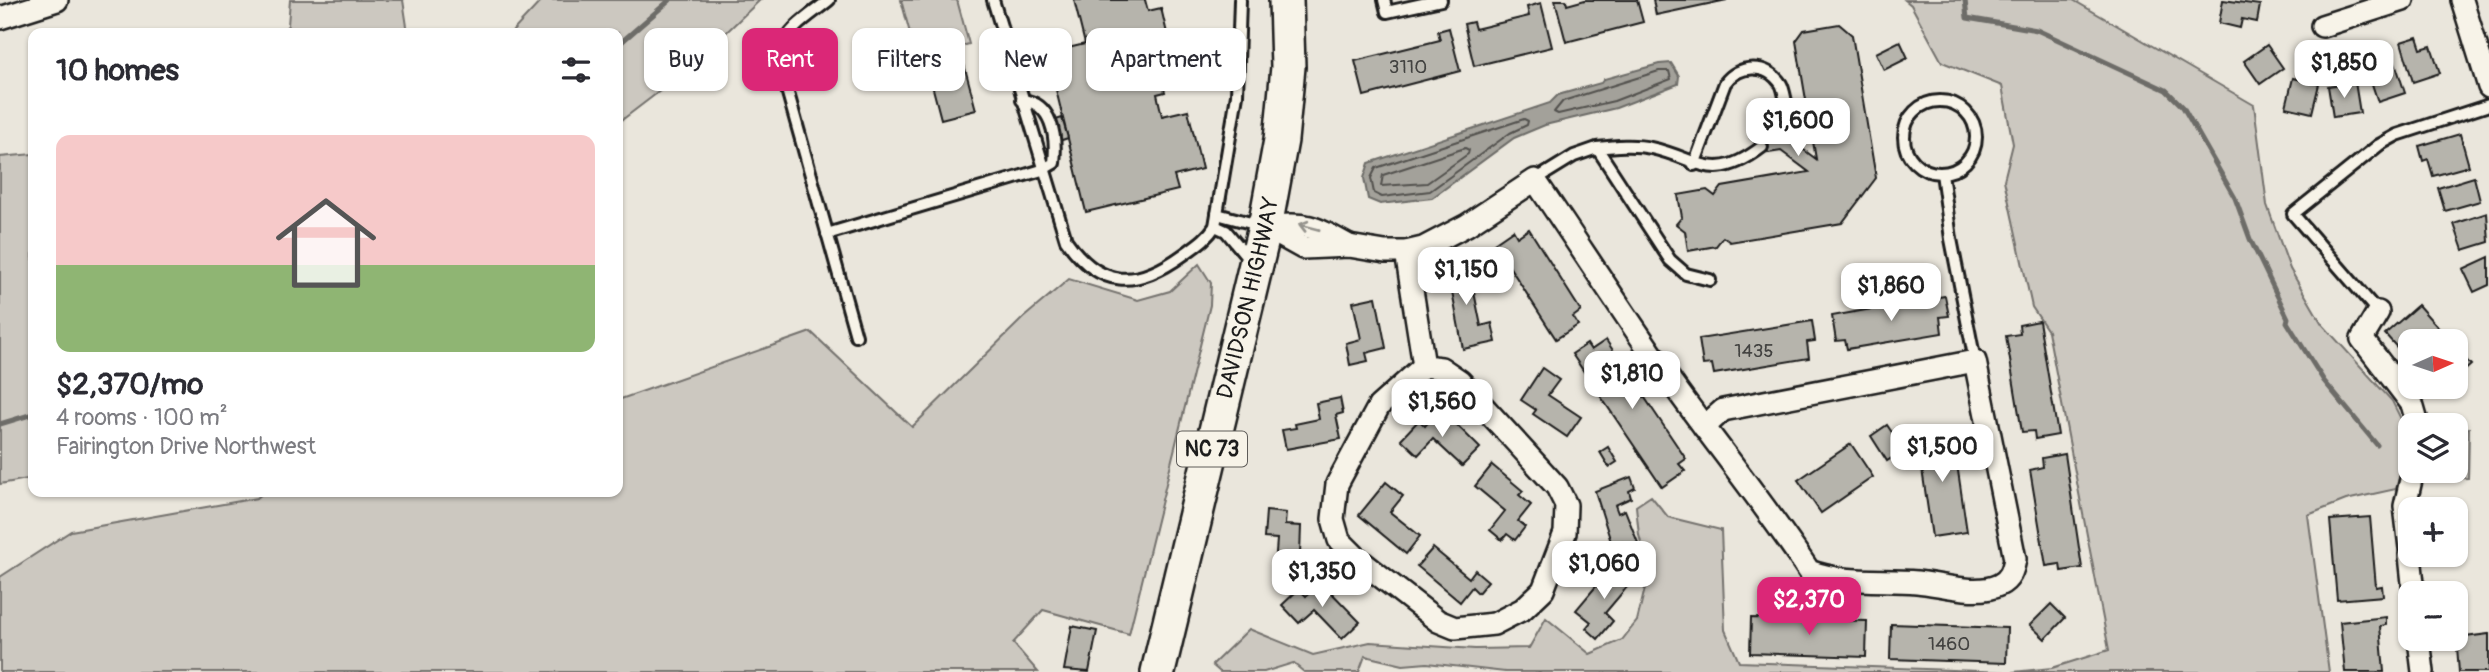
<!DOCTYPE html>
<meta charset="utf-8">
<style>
body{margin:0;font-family:Pangolin,sans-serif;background:#f7f7f7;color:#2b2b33;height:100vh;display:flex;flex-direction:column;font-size:26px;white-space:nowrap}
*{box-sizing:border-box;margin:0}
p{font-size:23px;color:#7c7c81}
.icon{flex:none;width:38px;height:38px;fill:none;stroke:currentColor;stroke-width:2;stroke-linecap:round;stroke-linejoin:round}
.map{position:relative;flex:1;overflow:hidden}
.details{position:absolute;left:28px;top:28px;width:595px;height:469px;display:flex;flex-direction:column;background:#fff;border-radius:14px;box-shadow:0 2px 5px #0004}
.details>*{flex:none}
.banner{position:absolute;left:644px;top:28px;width:665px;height:63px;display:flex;gap:14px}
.needle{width:46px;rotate:87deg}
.controls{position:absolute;left:2398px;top:329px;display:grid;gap:14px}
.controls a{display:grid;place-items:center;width:70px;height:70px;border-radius:14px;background:#fff;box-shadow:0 2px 5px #0004;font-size:35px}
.price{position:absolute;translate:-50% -60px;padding:0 16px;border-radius:14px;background:#fff;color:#222;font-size:23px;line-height:46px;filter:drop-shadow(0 2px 4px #0008)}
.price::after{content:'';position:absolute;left:50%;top:42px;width:21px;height:16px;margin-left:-10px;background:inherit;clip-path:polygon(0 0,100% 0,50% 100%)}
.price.on{background:#db2777;color:#fff}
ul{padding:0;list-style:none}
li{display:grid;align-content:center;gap:14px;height:371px;padding:0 28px}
li span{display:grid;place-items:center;height:217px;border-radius:14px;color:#555}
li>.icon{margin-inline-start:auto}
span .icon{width:126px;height:126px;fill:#fffc;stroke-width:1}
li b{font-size:30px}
h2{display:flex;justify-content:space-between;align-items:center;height:84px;padding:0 28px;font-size:30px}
.tag{padding:0 24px;border-radius:14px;background:#fff;box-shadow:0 2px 5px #0004;font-size:24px;line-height:63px}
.tag.on{background:#db2777;color:#fff}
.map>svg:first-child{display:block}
.green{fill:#ccc8c0;stroke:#74726e;stroke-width:2}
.water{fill:#a3a19a;stroke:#6d6c68;stroke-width:2}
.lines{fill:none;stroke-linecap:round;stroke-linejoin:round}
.shore{stroke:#52514e;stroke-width:2}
.stream{stroke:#6d6c68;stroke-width:5}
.building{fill:#b6b4ac;stroke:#1c1c1c;stroke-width:2}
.lane-casing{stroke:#1c1c1c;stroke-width:16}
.street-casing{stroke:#1c1c1c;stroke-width:26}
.primary-casing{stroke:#1c1c1c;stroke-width:38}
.lane{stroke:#f7f3e8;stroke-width:10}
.street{stroke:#f7f3e8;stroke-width:21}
.primary{stroke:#f7f3e8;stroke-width:33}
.oneway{stroke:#94928c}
.labels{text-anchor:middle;stroke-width:5;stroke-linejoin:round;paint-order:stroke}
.number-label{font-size:19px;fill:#424240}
.shield{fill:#f7f3e8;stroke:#5e5c59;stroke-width:2}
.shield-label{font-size:21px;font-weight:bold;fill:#1c1c1c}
.street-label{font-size:23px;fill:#1c1c1c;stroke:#f7f3e8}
</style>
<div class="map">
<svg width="2489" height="672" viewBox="0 0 2489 672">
<rect width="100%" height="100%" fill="#eae6dc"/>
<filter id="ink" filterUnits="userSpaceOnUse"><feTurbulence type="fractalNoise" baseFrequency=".0143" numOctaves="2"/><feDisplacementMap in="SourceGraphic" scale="14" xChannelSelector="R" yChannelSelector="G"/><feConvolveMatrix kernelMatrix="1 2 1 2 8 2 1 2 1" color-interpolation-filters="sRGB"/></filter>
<g filter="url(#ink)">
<g class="green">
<path d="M290 0H403L408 33H282L288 25Z"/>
<path d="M542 0H760L686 71 618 123V33H511Z"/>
<path d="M901 0H957L969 44 917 59Z"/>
<path d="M1905 0H2073L2254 105 2267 205 2290 269 2322 324 2392 401 2410 437 2396 489 2346 500 2308 515 2329 672H2013L2052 668 2109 650 2048 331 2032 307 2004 180 2013 144 2002 86 1942 62 1911 5Z"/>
<path d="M33 154V478L0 484V157Z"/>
<path d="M1199 264 1211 283 1210 305 1129 634 1043 610 1013 643 1038 672H0V577L71 531 257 498 264 492H618V400L811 332 912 427 1023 318 1069 279 1138 300 1170 291Z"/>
<path d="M2469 428 2468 478 2436 479 2437 471H2455V429Z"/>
<path d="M1651 496 1668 517 1721 530 1725 630 1739 662 2006 672H1505L1427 663 1403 665 1365 656 1359 672H1304L1293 663 1264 672H1220L1212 665 1249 629 1313 655 1370 642 1475 649 1529 648 1546 618 1590 654 1622 640 1637 621 1649 572 1639 535 1636 506Z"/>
</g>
<path class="water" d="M1671 63 1679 76 1678 84 1616 108 1545 125 1514 138 1432 198 1380 204 1368 199 1364 178 1369 163 1550 103 1558 95 1601 83 1604 79 1659 64Z"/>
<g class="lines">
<g class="shore">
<path d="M1659 71H1669L1671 79 1614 101 1558 114 1554 112 1563 101Z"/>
<path d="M1524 119 1528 121 1527 125 1510 133 1430 191 1382 197 1374 193 1371 178 1376 168Z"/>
<path d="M1465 148 1469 150 1468 154 1427 183 1381 186 1383 175Z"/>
</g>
<g class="stream">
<path d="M1965 0 1967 18 2037 30 2166 90 2183 107 2235 198 2250 239 2288 318 2287 322 2324 381 2377 445"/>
<path d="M618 45 670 0"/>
<path d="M0 424 33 414"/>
</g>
</g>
<g class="building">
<path d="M1074 0H1145L1148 11 1161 8 1170 46 1144 52 1149 73 1159 70 1165 92 1157 94 1162 116 1188 110 1202 169 1174 176 1178 190 1086 212 1047 53 1085 44Z"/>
<path d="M1555 0H1566L1567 5 1585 0H1637L1643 22 1566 42Z"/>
<path d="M1653 0H1727L1656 15Z"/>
<path d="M2223 0 2260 5 2257 22 2242 19 2240 28 2219 23Z"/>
<path d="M1541 3 1552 47 1474 66 1464 24 1473 22 1475 29 1529 16 1527 7Z"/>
<path d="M1839 24 1852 35 1876 178 1842 223 1730 242 1723 237 1716 246 1688 251 1685 231 1676 224 1682 217 1678 195 1707 190 1715 196 1722 187 1809 172 1781 151 1769 153 1750 138 1767 115 1787 131 1788 138 1816 159 1796 41 1804 30Z"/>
<path d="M1449 28 1460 71 1364 96 1355 61 1440 40 1438 31Z"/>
<path d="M2417 37 2421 49 2431 46 2440 73 2413 82 2401 42Z"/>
<path d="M1900 41 1908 58 1884 70 1876 53Z"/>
<path d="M2267 45 2283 68 2260 84 2244 61Z"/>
<path d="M2391 50 2405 93 2378 102 2367 69 2378 66 2375 55Z"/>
<path d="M961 53 976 110 941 119 926 62Z"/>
<path d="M2293 78 2319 84 2312 113 2286 107Z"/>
<path d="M2355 82 2360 113 2333 117 2328 86Z"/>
<path d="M1062 118 1068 138 1050 144 1044 124Z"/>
<path d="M2460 134 2469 166 2433 176 2428 159 2423 161 2419 146Z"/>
<path d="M2474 177 2480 201 2445 211 2438 188Z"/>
<path d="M2487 213 2489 242 2463 250 2454 224Z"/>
<path d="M1529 229 1581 311 1573 317 1578 325 1556 339 1494 243 1513 230 1517 237Z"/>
<path d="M2489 257V285L2474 292 2463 269Z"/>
<path d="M1468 263 1481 326 1492 323 1496 342 1463 349 1452 292 1445 293 1440 269Z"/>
<path d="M1945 296 1949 316 1940 317 1942 333 1847 349 1845 340 1836 341 1832 316Z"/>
<path d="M1376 297 1386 348 1366 353 1368 361 1350 365 1346 343 1361 339 1353 302Z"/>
<path d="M2418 305 2450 341H2410V362L2385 334Z"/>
<path d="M1812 321 1815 341 1807 342 1809 358 1714 374 1712 364 1703 365 1699 339Z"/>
<path d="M2039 321 2058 435 2035 439 2034 431 2022 432 2006 336 2020 334 2019 325Z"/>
<path d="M1606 340 1686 459 1679 464 1685 471 1662 487 1572 354 1587 344 1591 350Z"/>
<path d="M2455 348 2471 365 2455 379Z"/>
<path d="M1542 368 1559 380 1548 395 1581 417 1567 437 1533 414 1536 410 1521 400Z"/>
<path d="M1340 398 1343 413 1336 415 1341 439 1286 449 1282 430 1296 428 1295 424 1319 419 1316 403Z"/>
<path d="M1436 413 1448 424 1452 420 1480 448 1462 466 1433 439 1418 455 1401 439 1419 420 1425 426Z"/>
<path d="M1887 425 1904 450 1887 461 1871 436Z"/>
<path d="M1952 430 1967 532 1932 537 1917 435Z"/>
<path d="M1851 444 1873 477 1821 513 1798 480Z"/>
<path d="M1608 447 1617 462 1609 467 1600 452Z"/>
<path d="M2065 454 2082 568 2061 571 2060 564 2046 566 2030 470 2043 467 2042 458Z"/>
<path d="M1492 465 1523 491 1519 495 1531 505 1518 521 1525 527 1515 540 1507 534 1502 540 1490 530 1505 511 1475 486Z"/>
<path d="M1631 477 1635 488 1629 491 1631 498 1615 505 1618 513 1625 510 1638 543 1624 548 1622 541 1612 545 1595 491Z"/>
<path d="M1386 482 1403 496 1390 512 1420 536 1406 554 1359 515Z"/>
<path d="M1266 511 1286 513 1285 525 1301 526 1299 582 1274 580 1277 539 1264 538Z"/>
<path d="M2370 517 2376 587 2382 586 2383 596 2337 600 2330 520Z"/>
<path d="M1433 548 1469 578 1475 570 1488 581 1478 593 1472 587 1460 602 1417 566Z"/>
<path d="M1614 565 1633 580 1605 613 1613 621 1598 639 1586 628 1591 622 1576 610Z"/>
<path d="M1321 582 1360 622 1342 639 1314 610 1299 623 1282 605 1299 589 1306 596Z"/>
<path d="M2051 604 2065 618 2045 639 2030 625Z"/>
<path d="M2386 617V625L2380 626 2384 672H2345L2340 622Z"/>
<path d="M1751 618 1867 621 1866 657 1750 653Z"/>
<path d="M1891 624 2007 628 2006 663 1890 659Z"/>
<path d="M1072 626 1097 631 1089 672 1064 670Z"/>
<path d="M2489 634V672H2459L2457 647H2450V639Z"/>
</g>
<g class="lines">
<g class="lane-casing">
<g id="lane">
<path d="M829 0C815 12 787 28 783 47 781 58 785 75 786 86L856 336"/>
<path d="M993 0 1066 240C1100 289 1136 289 1183 255 1195 246 1207 239 1215 226L1237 95 1240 0"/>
<path d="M1384 0 1387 12 1441 0"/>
<circle cx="1940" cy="137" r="36"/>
<path d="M1597 148C1615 146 1634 144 1651 148 1701 159 1712 185 1762 147"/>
<path d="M1694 165 1725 83C1738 65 1766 62 1781 84 1784 89 1785 99 1787 106L1778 124"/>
<path d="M1942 173 1951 239 1975 361"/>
<path d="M1535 180 1574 156 1597 148 1670 260 1686 274 1710 280"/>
<path d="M1217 214 1262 226"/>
<path d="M1215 226 1226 231 1250 260"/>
<path d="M827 234 1042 170 1054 163C1057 136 1052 103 1022 100"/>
<path d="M2378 312 2293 214 2379 145 2397 135 2489 105"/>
</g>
</g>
<g class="street-casing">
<g id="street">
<path d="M2462 0 2489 87"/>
<path d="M0 18 57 0"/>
<path d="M2322 26 2403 0"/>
<path d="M1265 227 1303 248 1349 246 1385 252H1406L1423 248 1467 225 1535 180C1579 245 1622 311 1667 376 1713 441 1765 504 1809 571 1843 584 1881 579 1917 582 1941 584 1976 596 1999 585 2010 580 2013 570 2015 559L1975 361 1723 410 1704 427"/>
<path d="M1265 227C1307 222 1312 225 1349 246"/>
<path d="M1406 252 1424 366"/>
<path d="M2378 312 2362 339 2412 404 2418 425"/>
<path d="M1424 366 1441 368 1460 381 1557 487 1566 505 1565 533 1543 590 1523 609 1494 624 1455 628 1438 621 1357 558 1339 540 1333 519 1337 484 1379 406Z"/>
<path d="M2410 548 2405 506 2413 471"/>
<path d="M2410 555 2414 593"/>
<path d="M2419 639 2423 672"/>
</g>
</g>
<g class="primary-casing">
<g id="primary">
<path id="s1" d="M1158 672 1265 227 1281 140 1288 67 1286 0"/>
</g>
</g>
<use href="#lane" class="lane"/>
<use href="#street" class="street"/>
<use href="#primary" class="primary"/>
</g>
<defs><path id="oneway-shaft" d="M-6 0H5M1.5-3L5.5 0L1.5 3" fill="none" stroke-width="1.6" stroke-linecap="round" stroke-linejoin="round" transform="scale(1.75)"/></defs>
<use class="oneway" href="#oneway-shaft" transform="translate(1309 227) rotate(-165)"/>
</g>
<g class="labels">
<g class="number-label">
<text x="1408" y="73">3110</text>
<text x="1754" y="357">1435</text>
<text x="1949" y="650">1460</text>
</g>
<rect class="shield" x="1177" y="431.5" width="70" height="35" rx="5"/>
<g class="shield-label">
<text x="1212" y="456">NC 73</text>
</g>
<g class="street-label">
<text dy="8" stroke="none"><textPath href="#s1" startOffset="385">DAVIDSON HIGHWAY</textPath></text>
</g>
</g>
</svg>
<div class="controls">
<a><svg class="needle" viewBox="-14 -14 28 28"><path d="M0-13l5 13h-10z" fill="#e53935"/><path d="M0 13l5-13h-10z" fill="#7c7c81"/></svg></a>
<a><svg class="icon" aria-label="layers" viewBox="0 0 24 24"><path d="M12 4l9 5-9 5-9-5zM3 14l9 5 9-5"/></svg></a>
<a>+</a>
<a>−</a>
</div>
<b class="price" style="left:2344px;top:100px">$1,850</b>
<b class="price" style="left:1798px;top:158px">$1,600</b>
<b class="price" style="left:1466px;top:307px">$1,150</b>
<b class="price" style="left:1891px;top:323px">$1,860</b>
<b class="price" style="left:1632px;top:411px">$1,810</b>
<b class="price" style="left:1442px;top:439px">$1,560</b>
<b class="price" style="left:1942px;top:484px">$1,500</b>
<b class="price" style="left:1604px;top:601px">$1,060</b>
<b class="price" style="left:1322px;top:609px">$1,350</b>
<b class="price on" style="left:1809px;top:637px">$2,370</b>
<div class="banner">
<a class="tag">Buy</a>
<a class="tag on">Rent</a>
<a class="tag">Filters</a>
<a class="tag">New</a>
<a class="tag">Apartment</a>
</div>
<section class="details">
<h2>10 homes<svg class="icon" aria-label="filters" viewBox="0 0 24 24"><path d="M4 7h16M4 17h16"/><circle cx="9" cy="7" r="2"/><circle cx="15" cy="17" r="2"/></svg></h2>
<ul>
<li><span style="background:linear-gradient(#f6c9c9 60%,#8fb573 0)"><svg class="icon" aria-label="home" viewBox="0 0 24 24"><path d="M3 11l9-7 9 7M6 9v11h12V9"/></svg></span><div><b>$2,370/mo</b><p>4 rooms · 100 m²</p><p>Fairington Drive Northwest</p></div></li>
</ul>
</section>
</div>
